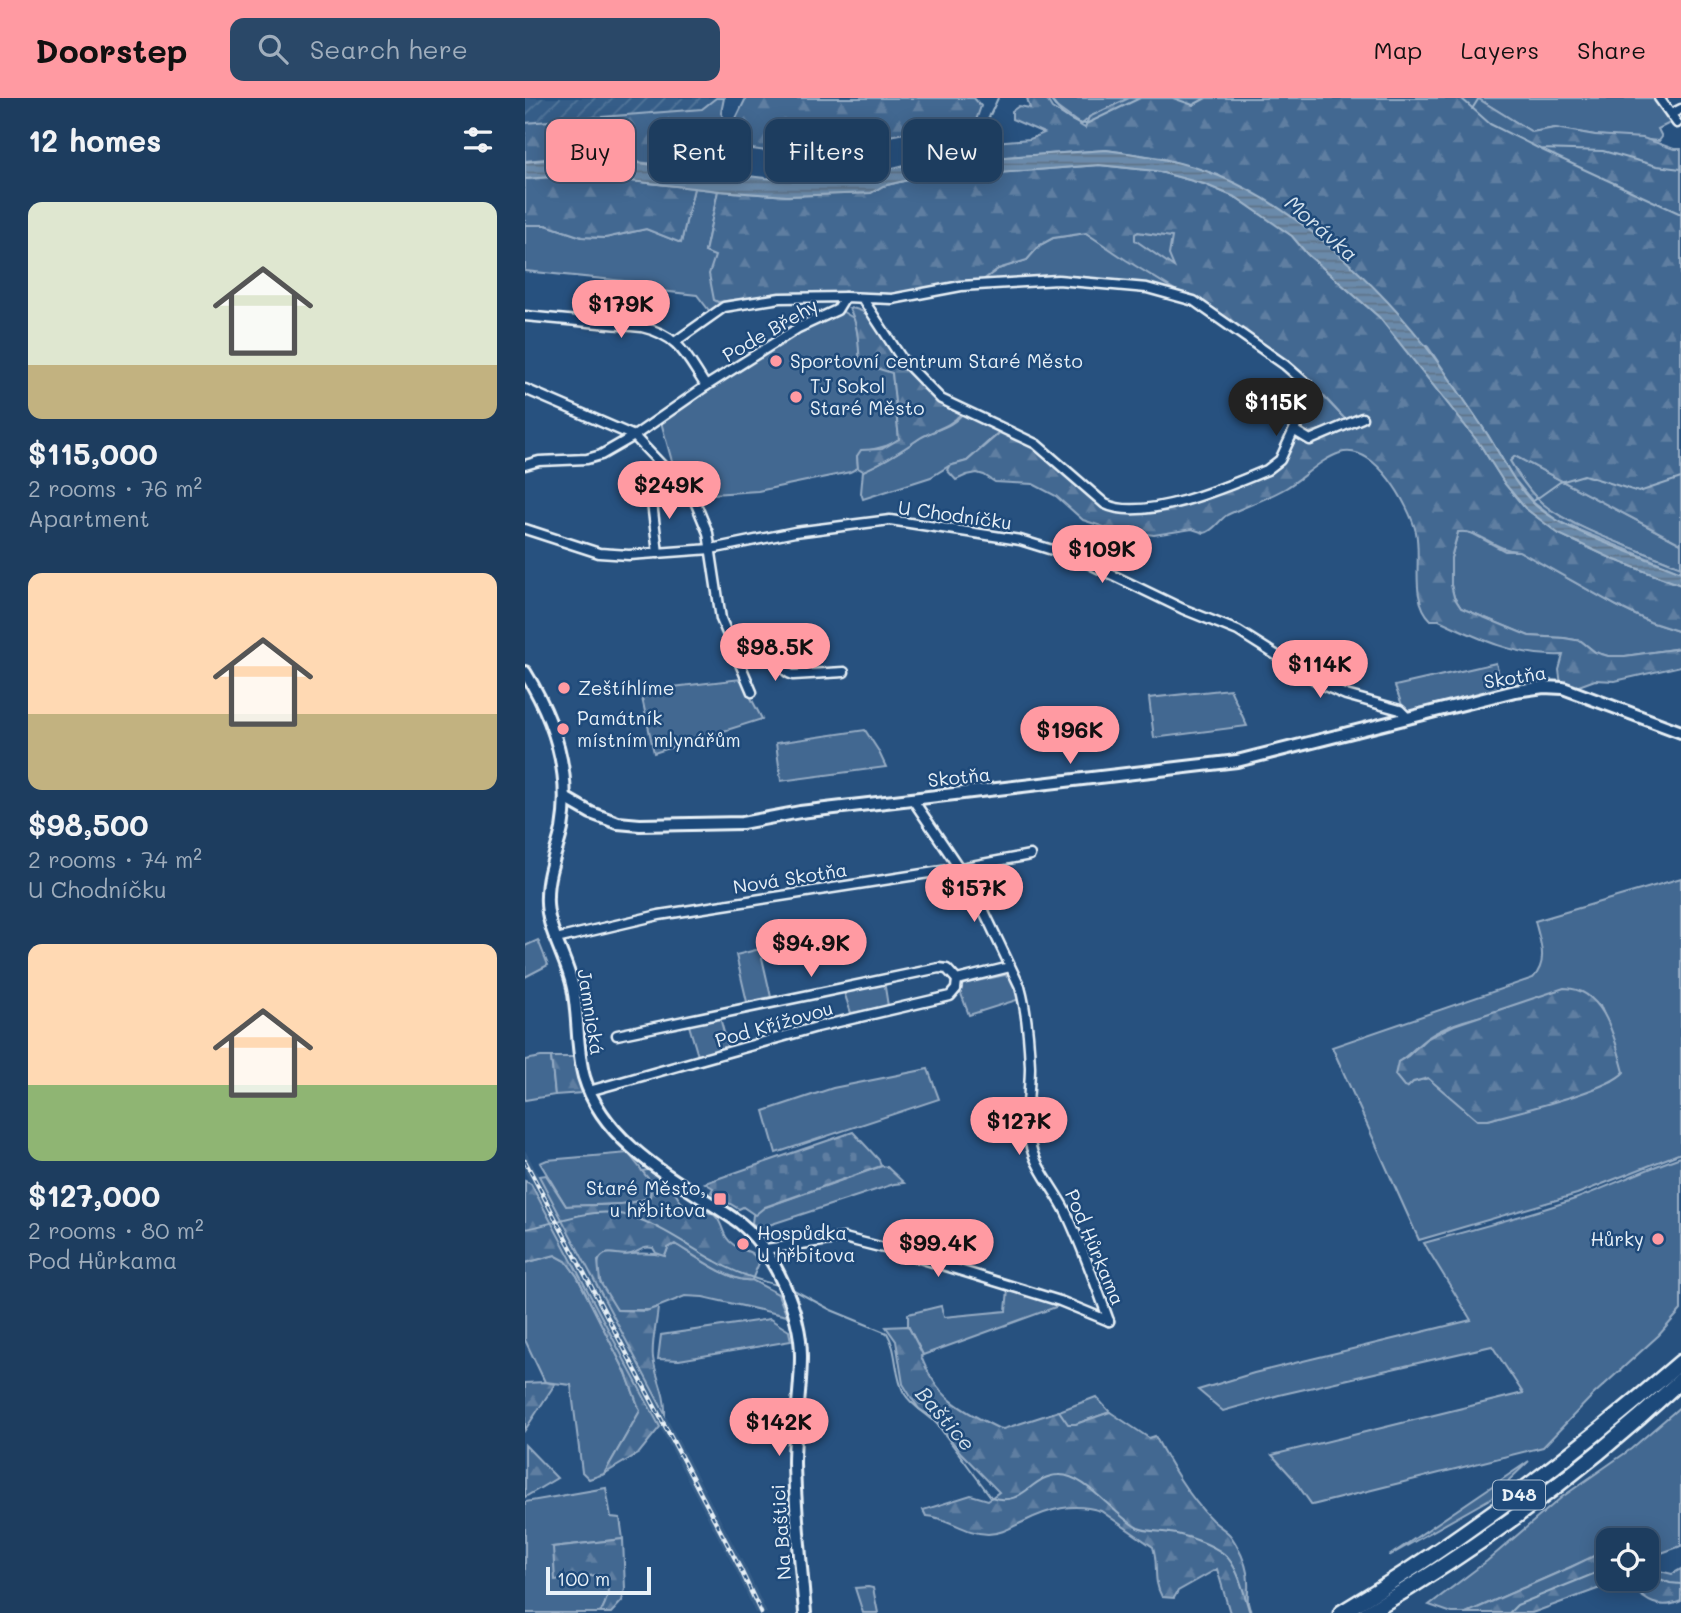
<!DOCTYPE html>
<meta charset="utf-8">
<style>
body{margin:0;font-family:Mali,sans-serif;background:#2a4868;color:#f1f3f6;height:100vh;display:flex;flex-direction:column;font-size:26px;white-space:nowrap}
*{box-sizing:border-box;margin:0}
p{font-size:23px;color:#a0aebd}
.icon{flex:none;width:38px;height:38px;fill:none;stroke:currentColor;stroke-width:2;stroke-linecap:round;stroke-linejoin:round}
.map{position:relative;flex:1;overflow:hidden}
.drawer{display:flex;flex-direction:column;background:#1d3d5f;width:525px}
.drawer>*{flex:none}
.top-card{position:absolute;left:21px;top:21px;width:665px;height:63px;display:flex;gap:14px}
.tools{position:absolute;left:1071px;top:1430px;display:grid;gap:14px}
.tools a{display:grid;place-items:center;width:63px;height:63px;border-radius:14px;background:#1d3d5f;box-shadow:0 4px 18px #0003,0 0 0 2px #3b5674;font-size:35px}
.scale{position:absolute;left:21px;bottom:18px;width:105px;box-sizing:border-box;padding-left:7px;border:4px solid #e8f1f8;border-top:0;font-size:19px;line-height:24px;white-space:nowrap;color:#e8f1f8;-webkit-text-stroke:5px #1f4a7a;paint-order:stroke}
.price{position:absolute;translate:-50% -60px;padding:0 16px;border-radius:24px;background:#ff9aa2;color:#111;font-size:23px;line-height:46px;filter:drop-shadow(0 2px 4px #0008)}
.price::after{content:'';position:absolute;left:50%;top:42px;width:21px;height:16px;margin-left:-10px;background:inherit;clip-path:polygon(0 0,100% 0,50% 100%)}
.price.selected{background:#222;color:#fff}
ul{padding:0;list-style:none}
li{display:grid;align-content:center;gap:14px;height:371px;padding:0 28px}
li span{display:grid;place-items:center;height:217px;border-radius:14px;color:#555}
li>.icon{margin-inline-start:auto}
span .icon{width:126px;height:126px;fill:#fffc;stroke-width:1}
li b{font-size:30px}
h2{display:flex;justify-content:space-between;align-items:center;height:84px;padding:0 28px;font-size:30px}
.pill{padding:0 24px;border-radius:14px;background:#1d3d5f;box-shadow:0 4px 18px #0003,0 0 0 2px #3b5674;font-size:24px;line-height:63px}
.pill.selected{background:#ff9aa2;color:#111}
header{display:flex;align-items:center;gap:42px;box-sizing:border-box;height:98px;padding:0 35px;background:#ff9aa2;color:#111}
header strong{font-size:33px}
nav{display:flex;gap:38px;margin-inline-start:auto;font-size:24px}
.search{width:490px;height:63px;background:#2a4868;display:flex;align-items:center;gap:18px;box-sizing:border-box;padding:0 24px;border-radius:14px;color:#a0aebd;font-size:26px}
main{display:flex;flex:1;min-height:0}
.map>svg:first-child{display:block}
.built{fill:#355d88}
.industrial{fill:url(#industrial-furrows)}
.green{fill:#436891;stroke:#96acc4;stroke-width:2;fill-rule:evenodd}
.forest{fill:url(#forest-firs);stroke:#96acc4;stroke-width:2;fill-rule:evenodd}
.cemetery{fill:url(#cemetery-stones);stroke:#96acc4;stroke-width:2}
.water{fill:url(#water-rules);stroke:#9db3c9;stroke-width:2}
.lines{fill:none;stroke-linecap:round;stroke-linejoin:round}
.stream{stroke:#9db3c9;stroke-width:2}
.street-casing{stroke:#e8f1f8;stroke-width:13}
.secondary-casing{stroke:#e8f1f8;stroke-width:16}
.highway-casing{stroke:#e8f1f8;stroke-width:19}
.street{stroke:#1f4a7a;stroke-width:8}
.secondary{stroke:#1f4a7a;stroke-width:10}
.highway{stroke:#1f4a7a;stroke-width:14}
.rail-casing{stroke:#e8f1f8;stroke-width:4.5}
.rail{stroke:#1f4a7a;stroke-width:2;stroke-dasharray:5;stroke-linecap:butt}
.poi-dot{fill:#ff9aa2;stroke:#1f4a7a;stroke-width:2.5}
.labels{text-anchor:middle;stroke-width:5;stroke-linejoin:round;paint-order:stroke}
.shield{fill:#1f4a7a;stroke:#acbfd2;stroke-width:2}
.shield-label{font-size:18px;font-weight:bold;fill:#e8f1f8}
.street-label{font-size:19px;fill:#e8f1f8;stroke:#1f4a7a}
.poi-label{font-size:19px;fill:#e8f1f8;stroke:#1f4a7a;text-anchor:start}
.water-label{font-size:21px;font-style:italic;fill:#d5e2ec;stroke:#1f4a7a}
</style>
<header>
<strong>Doorstep</strong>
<div class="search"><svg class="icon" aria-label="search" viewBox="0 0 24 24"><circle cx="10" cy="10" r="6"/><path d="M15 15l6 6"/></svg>Search here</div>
<nav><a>Map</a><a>Layers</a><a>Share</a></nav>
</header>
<main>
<section class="drawer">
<h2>12 homes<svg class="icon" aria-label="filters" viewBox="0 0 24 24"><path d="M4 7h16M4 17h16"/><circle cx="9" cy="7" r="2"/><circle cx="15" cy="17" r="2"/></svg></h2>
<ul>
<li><span style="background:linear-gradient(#dfe7d0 75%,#c2b280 0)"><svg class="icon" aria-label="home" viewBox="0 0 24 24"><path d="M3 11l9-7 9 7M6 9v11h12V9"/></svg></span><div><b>$115,000</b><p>2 rooms · 76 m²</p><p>Apartment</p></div></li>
<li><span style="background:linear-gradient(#ffd9b3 65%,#c2b280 0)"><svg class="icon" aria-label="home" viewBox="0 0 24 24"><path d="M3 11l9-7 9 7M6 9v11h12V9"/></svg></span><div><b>$98,500</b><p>2 rooms · 74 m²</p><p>U Chodníčku</p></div></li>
<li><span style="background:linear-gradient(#ffd9b3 65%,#8fb573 0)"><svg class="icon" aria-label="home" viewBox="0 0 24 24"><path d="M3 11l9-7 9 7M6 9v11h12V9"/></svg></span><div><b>$127,000</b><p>2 rooms · 80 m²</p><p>Pod Hůrkama</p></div></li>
</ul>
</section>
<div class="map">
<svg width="1156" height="1515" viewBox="0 0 1156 1515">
<defs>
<pattern id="industrial-furrows" width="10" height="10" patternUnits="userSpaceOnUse" patternTransform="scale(1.75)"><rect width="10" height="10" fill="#355d88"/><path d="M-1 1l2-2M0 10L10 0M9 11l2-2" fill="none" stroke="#52759a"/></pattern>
<pattern id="forest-firs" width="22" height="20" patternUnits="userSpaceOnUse" patternTransform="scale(1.75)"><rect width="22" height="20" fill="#436891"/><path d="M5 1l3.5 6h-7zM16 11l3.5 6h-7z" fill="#5e7ea1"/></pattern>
<pattern id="cemetery-stones" width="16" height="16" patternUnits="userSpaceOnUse" patternTransform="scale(1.75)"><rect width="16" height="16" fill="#436891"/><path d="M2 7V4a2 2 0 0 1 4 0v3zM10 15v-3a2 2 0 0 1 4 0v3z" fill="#5e7ea1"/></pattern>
<pattern id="water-rules" width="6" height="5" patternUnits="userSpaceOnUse" patternTransform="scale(1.75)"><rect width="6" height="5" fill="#6b8aaa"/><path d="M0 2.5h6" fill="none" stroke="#5e7388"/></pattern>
</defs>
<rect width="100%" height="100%" fill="#27517f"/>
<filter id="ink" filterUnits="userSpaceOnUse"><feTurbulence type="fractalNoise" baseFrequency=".0143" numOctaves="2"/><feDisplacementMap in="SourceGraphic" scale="14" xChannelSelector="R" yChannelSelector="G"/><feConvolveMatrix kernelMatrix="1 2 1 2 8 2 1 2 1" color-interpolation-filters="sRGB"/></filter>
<g filter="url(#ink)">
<path class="built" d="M0 1052 220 1468 242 1515H230L211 1473 0 1075Z"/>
<path class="industrial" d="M0 0H191L177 11 0 25Z"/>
<g class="green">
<path d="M524 0H604L565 19 556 27 530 8Z"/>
<path d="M952 0H1133L1149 23 1133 31 1137 39 1134 43 1070 37 1030 30 1007 34Z"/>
<path d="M169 90 193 93 180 154 190 158 193 204 198 203 199 207 186 215 172 197 127 192 128 186 0 173V127H21L57 139 80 140 121 131 156 145Z"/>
<path d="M613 134 648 139 650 170 609 142V136Z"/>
<path d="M561 135 650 192 551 178 458 182 473 171 502 162 515 147 528 140Z"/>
<path d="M315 212 330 221 334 244V256L367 274 374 341C356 354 348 347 332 358L333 370 325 374 233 393 172 397 148 367 136 324 244 251Z"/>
<path d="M788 288 820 321 814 327 772 338 787 297Z"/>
<path d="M438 315 476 332 442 363 424 368 406 379 338 401 336 395 338 373C359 364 376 353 395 340 410 331 427 330 438 315Z"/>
<path d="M990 358 1156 446V469C1116 452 1051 433 1018 406 1004 394 994 379 985 363Z"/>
<path d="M943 433 980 453H994L1092 508 1125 524 1156 534V550L1100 558H1083L1070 554 1056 543 1039 540 1004 538 936 510 929 499 926 487V460L933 434Z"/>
<path d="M971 565 978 593 885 615 877 607 870 588Z"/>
<path d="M216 581 237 621 129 655 117 600 122 592Z"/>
<path d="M705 591 722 628 629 640 624 600Z"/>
<path d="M340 632 353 652 361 669 256 683 251 645Z"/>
<path d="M1156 780V1055L1052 1096 894 1142 807 949 1008 880C1024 863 1015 844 1010 823ZM1075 907 1092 949 1087 983 1044 999 963 1022 926 999 903 980 888 984 883 989 873 964C884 957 892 947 902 940 951 908 1019 912 1075 907Z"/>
<path d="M13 842 23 867 0 879V848Z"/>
<path d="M235 851 246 899 222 904 211 857Z"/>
<path d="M480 877 486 880 495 901 444 917 435 893 438 886Z"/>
<path d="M359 883 363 908 326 915 318 891Z"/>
<path d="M194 916 203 949 173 958 163 924Z"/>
<path d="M16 959H26L30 997 0 1002V962Z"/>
<path d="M403 971 414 1001 251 1055 239 1013 308 990Z"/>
<path d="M103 1055 127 1085 125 1099 111 1105 96 1106 41 1108 15 1065 22 1062Z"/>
<path d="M1156 1059V1212L1134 1237 1068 1297 1018 1349 787 1407 767 1379 747 1357 998 1295 967 1248 754 1297 698 1313 673 1292 729 1275 946 1222 899 1145C950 1131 1000 1118 1050 1101 1086 1088 1120 1071 1156 1059Z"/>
<path d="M357 1068 362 1069 379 1085 369 1086 238 1129H232L227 1125 228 1117 238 1110Z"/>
<path d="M150 1146C167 1156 208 1186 227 1182L253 1196 262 1218 178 1199 160 1198 125 1212H92C80 1198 66 1173 77 1156 88 1153 96 1158 106 1156 119 1155 128 1155 140 1158L143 1150Z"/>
<path d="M30 1157 41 1163 52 1178 101 1275 115 1313 79 1376 64 1381 57 1374 46 1287 20 1284 0 1242V1165Z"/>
<path d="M483 1191 529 1205 531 1209 398 1257 383 1228V1216L416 1208 419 1219 481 1213Z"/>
<path d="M245 1221 264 1233 266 1243 154 1262 133 1261 136 1237Z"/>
<path d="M571 1299 585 1314 551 1326H542L534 1313Z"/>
<path d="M1156 1308V1448L1122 1460V1442H1087L1088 1441 1086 1438 1082 1441 1083 1451 1075 1456 941 1515H927L904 1507 962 1463 1037 1399 1106 1351Z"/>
<path d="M1004 1363 984 1382 981 1389 968 1399 864 1458Z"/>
<path d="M81 1390 86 1419 95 1420 98 1441 28 1449 79 1476C87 1488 82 1504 75 1515H0V1404Z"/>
<path d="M343 1489 348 1490 353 1515H338L330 1490Z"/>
</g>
<g class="forest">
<path d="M191 0H199L196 15 200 22 171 70 51 58 0 63V25L177 11Z"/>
<path d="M221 0H449L456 8 448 31C436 37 428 32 416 28L409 33 380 35 288 52 248 54 198 47Z"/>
<path d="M502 0H521L527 10 560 30 564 19 604 0H952L1007 34 1030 30 1070 37 1118 40 1149 51H1156V446L990 358 985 363C994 379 1004 394 1018 406 1051 433 1116 452 1156 469V474L1034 424 1009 405 989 381 963 337 903 249 693 77 636 60 581 52 452 61 458 45 505 41 519 35 487 21V13L494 8 505 10Z"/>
<path d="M574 67 631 73 679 86 712 100 741 119 767 138 782 156 854 219 954 345 980 386 1000 410 1034 436 1090 462 1156 487V534L1125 524 1092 508 994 453C969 453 955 431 933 434L926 460V487L929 499 936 510 1004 538 1039 540 1056 543 1070 554 1083 558H1100L1156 550V568L1090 583 1070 582 1051 589 1036 587 1034 572 1038 557C992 559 954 541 914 522H906C884 501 897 461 891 434 884 407 850 345 815 355 796 361 778 380 761 390 742 401 721 408 702 417 693 423 689 433 679 435L667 431 629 437 585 431 558 422 531 398 508 386 470 384 459 377 452 375 442 377 431 382 422 372 424 368 442 363 478 332 521 352 565 388 585 403 599 409 650 402 746 366 767 347 772 338 814 327 820 321 793 292 779 281 663 198 650 192 601 162 561 135 528 140 515 147 502 162 473 171 458 182 371 196H255L193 204 189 202 184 176 190 158 180 154 193 93 262 98 346 95 358 88 383 82ZM613 134 647 139 644 157 649 169 610 142V136Z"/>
<path d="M52 77 169 90 156 145 121 131 80 140 57 139 21 127H0V81Z"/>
<path d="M324 210C349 210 360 244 373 260 389 279 418 299 437 315 425 329 410 331 395 340 376 353 359 364 338 373L333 370 332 358 336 352 357 351 374 341 367 275 335 265C333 245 334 228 324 210Z"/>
<path d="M1039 890C1080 890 1090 942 1099 974 1083 993 991 1014 963 1022H952L903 980 888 984 883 989 879 988 870 977 873 964 883 958 901 941 929 927Z"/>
<path d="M26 959H49L57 995 30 997Z"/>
<path d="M129 1071C133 1074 140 1077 143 1081 150 1090 150 1101 161 1108 170 1113 185 1111 192 1120 199 1129 197 1139 209 1147 221 1156 226 1149 234 1165L227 1182C208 1186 167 1156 150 1146L143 1150 140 1158 131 1155 128 1150C116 1148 115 1154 106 1156 92 1160 83 1148 73 1163L75 1184 92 1212 121 1213 133 1209C132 1226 126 1244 128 1260 131 1280 141 1296 140 1316L14 1078 21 1077 41 1108C69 1106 98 1110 125 1099L127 1085 117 1073Z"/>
<path d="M0 1083 6 1086 135 1329 114 1355 79 1376 115 1313 101 1275 52 1178 41 1163 30 1157 0 1165Z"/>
<path d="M383 1228 398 1257 396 1258C411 1299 436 1312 473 1330L478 1331 534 1313 543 1326H551L585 1314 624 1340 630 1338C645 1366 663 1398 687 1422 700 1434 702 1430 712 1448 718 1459 723 1472 723 1484 724 1496 720 1505 727 1515H705L692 1471 653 1493 649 1500 637 1499C627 1481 634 1467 628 1449L576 1413C548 1404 524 1411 498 1424 487 1429 476 1436 463 1436 440 1436 423 1419 401 1418L398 1412 446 1397 463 1402 474 1394 436 1355 409 1320 394 1311 386 1299 378 1286 371 1243 361 1229Z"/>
<path d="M20 1284 30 1286 0 1332V1285Z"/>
<path d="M0 1347 32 1380 0 1399Z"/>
<path d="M98 1441 100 1491 97 1503 86 1515H75C82 1504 87 1488 79 1476L30 1482 28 1449Z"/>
<path d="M1083 1451V1480H1122V1470L1147 1476 1156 1471V1503C1129 1515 1116 1497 1097 1482L1007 1515H941L1046 1469Z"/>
</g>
<path class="cemetery" d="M328 1034 354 1062 356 1068 240 1109 230 1117 218 1109 214 1111 186 1094 188 1090 180 1085Z"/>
<path class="water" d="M581 52C619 57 658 63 694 78 780 113 870 202 922 277 936 298 951 318 964 339 978 361 989 386 1008 405 1037 433 1116 458 1156 474V487L1090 462 1034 436 1000 410 980 386 954 345 854 219 782 156 767 138 712 100 679 86 631 73 574 67 383 82 358 88 346 95 262 98 195 93 52 77 0 81V64L52 58 240 80 290 83 356 73 403 61H452Z"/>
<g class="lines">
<g class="stream">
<path d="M525 0C533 12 544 26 561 26L615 0"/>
<path d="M648 0 668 7 681 0"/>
<path d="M936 0 965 26 1015 51 1078 53 1132 68 1156 71"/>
<path d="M947 11 954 0"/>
<path d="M1017 52 1156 116"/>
<path d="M450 61 460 28 473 0"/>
<path d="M1007 404 1035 384 1059 377 1114 394 1156 380"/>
<path d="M0 1131C30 1126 57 1112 89 1115 125 1119 159 1146 190 1163 210 1175 232 1182 255 1188"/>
<path d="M267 1191 306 1212 362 1235C373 1253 369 1277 379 1295 388 1310 401 1314 412 1326L466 1399C499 1410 505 1378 533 1377 560 1375 589 1418 613 1430 622 1434 635 1433 645 1435 661 1437 686 1446 699 1456 714 1469 719 1497 725 1515"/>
<path d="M1122 1476 1145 1485 1156 1486"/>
<path d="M984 1515 992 1507 1083 1470"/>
</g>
<g class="street-casing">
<g id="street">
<path d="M1134 0 1152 25"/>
<path d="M1146 16 1156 11"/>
<path d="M0 218 117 229C155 238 161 258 181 288"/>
<path d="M151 243 199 209 255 200 320 199"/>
<path d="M0 291 109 338 169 401 183 435 196 521 227 594"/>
<path d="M770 333 785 342 837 320"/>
<path d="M0 367 14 363 62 361 76 357 109 338 181 288 273 230 312 212 320 199 367 201 436 188 533 182 622 190 669 203 760 267 783 287 786 295 755 362 742 372C704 388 618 425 580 406L511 346 416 301 377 261 337 200"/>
<path d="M126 396 133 455"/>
<path d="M0 431 74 455 104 457 186 451 270 434 365 422 495 442 550 459 658 511 713 533 800 588 821 597 875 612 882 619"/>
<path d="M204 540 244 539 252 541C260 554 251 572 268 577L319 574"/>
<path d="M388 702 449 792 495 889C502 914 504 943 505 969 505 995 499 1023 506 1049 512 1072 530 1092 541 1114 558 1150 571 1187 584 1223"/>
<path d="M31 841 134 817 436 770 505 757"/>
<path d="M92 937 414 870 422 871 432 882 485 869"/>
<path d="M64 993 292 929 425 898 431 891 432 882"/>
<path d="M240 1151 319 1140 375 1154 535 1203 584 1223"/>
</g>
</g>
<g class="secondary-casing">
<g id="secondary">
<path d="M0 574C29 621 47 674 37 731 32 753 22 775 22 798 20 830 42 859 48 890 54 919 51 950 59 979 80 1050 160 1086 215 1125 249 1152 276 1215 276 1258 276 1294 269 1329 269 1365 270 1415 276 1465 280 1515"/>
<path d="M40 700 66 715 93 725 115 727 217 725 275 714 712 663 990 593 1019 589 1038 590 1156 634"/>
</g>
</g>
<g class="highway-casing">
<g id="highway">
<path d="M816 1515C938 1442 1049 1357 1156 1264"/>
<path d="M842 1515C954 1450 1061 1371 1156 1282"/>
</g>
</g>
<use href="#street" class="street"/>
<use href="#secondary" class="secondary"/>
<use href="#highway" class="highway"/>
<g class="rail-casing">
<path id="rail" d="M0 1063 215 1470 236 1515"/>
</g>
<use href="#rail" class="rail"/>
</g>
</g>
<g class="poi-dot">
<circle cx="251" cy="263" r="7"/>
<circle cx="271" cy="299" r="7"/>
<circle cx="39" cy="590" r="7"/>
<circle cx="38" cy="631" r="7"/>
<rect x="188" y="1094" width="14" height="14" rx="3.5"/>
<circle cx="1133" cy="1141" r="7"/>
<circle cx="218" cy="1146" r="7"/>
</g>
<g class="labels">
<rect class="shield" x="968" y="1382.5" width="52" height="29" rx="5"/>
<g class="shield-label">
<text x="994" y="1403">D48</text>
</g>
<g class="street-label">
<text transform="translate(245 232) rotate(-30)" y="7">Pode Břehy</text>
<text transform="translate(430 417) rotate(8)" y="7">U Chodníčku</text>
<text transform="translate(990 579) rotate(-9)" y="7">Skotňa</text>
<text transform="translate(434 679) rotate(-6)" y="7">Skotňa</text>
<text transform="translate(265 780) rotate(-9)" y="7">Nová Skotňa</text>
<text transform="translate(66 914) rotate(81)" y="7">Jamnická</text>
<text transform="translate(249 926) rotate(-16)" y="7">Pod Křížovou</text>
<text transform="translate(570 1149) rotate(67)" y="7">Pod Hůrkama</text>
<text transform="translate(256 1434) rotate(-94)" y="7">Na Baštici</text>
</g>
<g class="poi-label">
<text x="265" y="270">Sportovní centrum Staré Město</text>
<text x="285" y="295">TJ Sokol<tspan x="285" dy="22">Staré Město</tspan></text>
<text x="53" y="597">Zeštíhlíme</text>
<text x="52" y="627">Památník<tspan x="52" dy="22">místním mlynářům</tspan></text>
<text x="181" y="1097" text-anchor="end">Staré Město,<tspan x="181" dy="22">u hřbitova</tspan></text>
<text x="232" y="1142">Hospůdka<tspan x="232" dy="22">U hřbitova</tspan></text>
<text x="1119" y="1148" text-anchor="end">Hůrky</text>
</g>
<g class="water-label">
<text transform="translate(796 131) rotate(41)" y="7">Morávka</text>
<text transform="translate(420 1321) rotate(49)" y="7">Baštice</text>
</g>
</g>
</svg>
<div class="tools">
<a><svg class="icon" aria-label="locate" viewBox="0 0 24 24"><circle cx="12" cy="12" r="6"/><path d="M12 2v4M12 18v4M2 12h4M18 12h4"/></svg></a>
</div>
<div class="scale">100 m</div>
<b class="price" style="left:96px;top:242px">$179K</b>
<b class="price selected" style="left:751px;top:340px">$115K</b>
<b class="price" style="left:144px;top:423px">$249K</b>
<b class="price" style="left:577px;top:487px">$109K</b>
<b class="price" style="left:250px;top:585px">$98.5K</b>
<b class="price" style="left:795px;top:602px">$114K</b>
<b class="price" style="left:545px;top:668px">$196K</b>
<b class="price" style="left:449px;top:826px">$157K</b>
<b class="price" style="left:286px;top:881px">$94.9K</b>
<b class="price" style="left:494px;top:1059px">$127K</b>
<b class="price" style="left:413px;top:1181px">$99.4K</b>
<b class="price" style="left:254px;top:1360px">$142K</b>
<div class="top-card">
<a class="pill selected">Buy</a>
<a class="pill">Rent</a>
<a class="pill">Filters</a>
<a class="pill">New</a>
</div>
</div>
</main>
